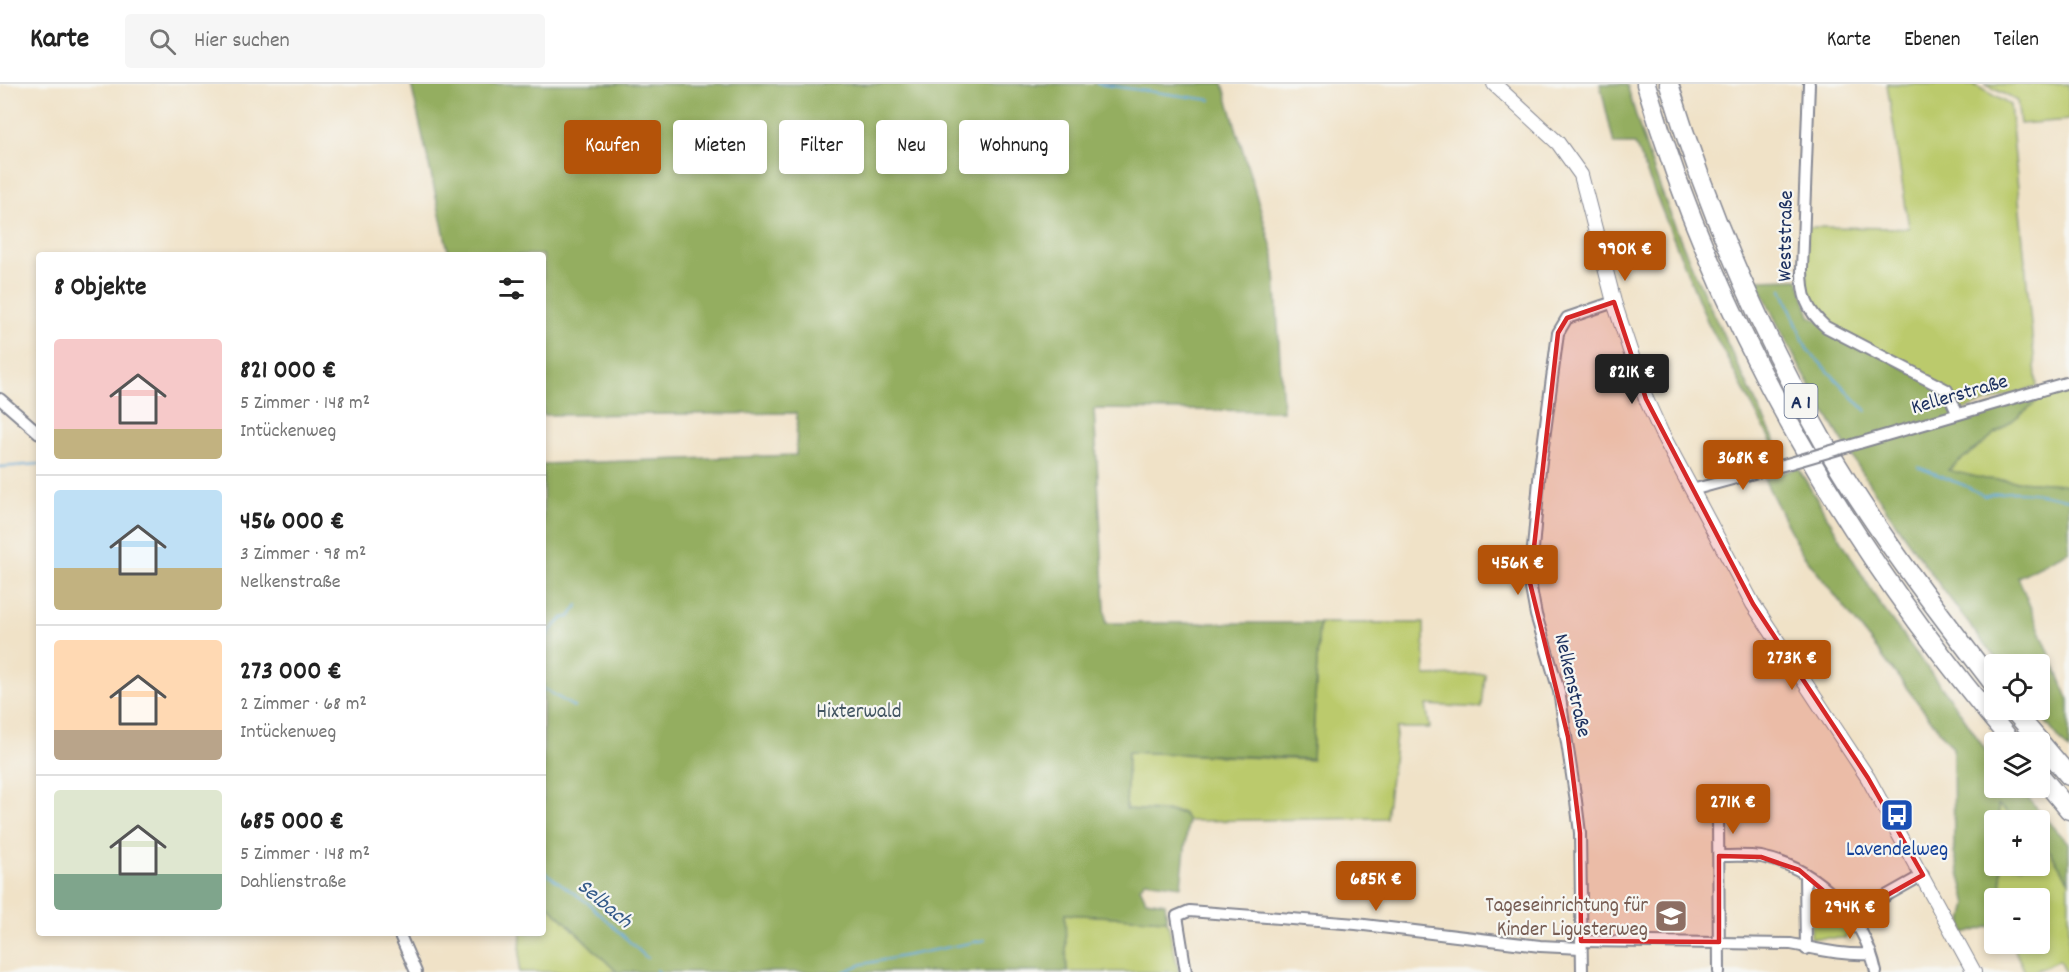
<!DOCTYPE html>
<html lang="de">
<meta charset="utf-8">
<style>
body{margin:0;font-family:Dekko,sans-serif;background:#f6f6f6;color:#222;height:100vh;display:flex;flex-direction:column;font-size:22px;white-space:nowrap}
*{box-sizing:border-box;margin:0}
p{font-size:20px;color:#767676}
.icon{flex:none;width:33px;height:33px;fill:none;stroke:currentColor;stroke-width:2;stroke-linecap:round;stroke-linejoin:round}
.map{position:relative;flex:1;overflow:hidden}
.sheet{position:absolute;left:36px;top:168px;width:510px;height:684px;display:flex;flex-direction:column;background:#fff;border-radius:6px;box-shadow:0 3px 9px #0003}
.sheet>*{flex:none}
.top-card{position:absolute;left:564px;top:36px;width:570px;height:54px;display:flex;gap:12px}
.buttons{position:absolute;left:1984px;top:570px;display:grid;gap:12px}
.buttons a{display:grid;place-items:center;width:66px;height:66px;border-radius:6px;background:#fff;box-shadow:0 3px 9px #0003;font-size:30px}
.price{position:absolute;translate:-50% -51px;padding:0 14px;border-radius:6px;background:#b45309;color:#fff;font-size:20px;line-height:39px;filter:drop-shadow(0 2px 3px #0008)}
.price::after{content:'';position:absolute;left:50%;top:36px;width:18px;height:14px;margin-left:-9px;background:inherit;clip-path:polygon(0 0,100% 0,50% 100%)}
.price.on{background:#222;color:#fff}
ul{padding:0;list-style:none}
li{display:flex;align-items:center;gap:18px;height:150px;padding:0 18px}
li+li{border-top:2px solid #e0e0e0}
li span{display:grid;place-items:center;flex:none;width:168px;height:120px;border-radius:6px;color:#555}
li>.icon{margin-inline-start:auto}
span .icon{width:72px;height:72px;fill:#fffc;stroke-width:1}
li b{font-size:26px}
h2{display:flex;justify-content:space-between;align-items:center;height:72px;padding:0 18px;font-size:26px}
.pill{padding:0 21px;border-radius:6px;background:#fff;box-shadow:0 3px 9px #0003;font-size:21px;line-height:54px}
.pill.on{background:#b45309;color:#fff}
header{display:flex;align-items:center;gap:36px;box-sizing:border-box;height:84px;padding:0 30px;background:#fff;border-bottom:2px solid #e0e0e0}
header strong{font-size:28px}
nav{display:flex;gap:33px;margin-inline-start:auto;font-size:21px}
.search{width:420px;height:54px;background:#f6f6f6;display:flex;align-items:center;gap:15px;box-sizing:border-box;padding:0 21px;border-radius:6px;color:#767676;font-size:22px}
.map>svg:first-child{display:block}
.green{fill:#bbca6c;stroke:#6b7c65;stroke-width:1.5}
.forest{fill:#94ae60;stroke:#586e5f;stroke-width:1.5}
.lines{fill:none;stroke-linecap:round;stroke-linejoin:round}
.stream{stroke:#62a9d9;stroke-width:2}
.street-casing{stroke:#868892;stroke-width:14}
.secondary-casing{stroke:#868892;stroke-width:16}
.highway-casing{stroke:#868892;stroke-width:21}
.street{stroke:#fff;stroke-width:10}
.secondary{stroke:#fff;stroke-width:14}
.highway{stroke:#fff;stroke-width:18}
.street-bridge-casing{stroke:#868892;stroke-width:14;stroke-linecap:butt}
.street-bridge{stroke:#fff;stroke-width:10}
.marked{fill:#d62828;fill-opacity:0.2;stroke:#d62828;stroke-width:4.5;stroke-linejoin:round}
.labels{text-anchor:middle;stroke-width:4.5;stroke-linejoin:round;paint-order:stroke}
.shield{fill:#f6f6f2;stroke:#5d6b8a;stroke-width:1.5}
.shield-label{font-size:20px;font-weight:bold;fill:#1b2f5e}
.street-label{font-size:21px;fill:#1b2f5e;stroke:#f6f6f2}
.park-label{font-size:21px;fill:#435662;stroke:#f6f6f2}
.transit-label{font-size:21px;fill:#164399;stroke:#f6f6f2}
.education-label{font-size:21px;fill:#785e54;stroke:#f6f6f2;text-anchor:end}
.water-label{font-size:22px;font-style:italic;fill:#345a89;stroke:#f6f6f2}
</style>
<header>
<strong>Karte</strong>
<div class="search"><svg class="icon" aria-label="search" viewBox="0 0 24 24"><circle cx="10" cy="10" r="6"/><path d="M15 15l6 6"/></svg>Hier suchen</div>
<nav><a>Karte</a><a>Ebenen</a><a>Teilen</a></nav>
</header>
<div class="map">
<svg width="2069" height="888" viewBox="0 0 2069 888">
<rect width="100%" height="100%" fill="#f6f6f2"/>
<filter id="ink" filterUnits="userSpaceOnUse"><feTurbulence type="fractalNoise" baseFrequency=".0167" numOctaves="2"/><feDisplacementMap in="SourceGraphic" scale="12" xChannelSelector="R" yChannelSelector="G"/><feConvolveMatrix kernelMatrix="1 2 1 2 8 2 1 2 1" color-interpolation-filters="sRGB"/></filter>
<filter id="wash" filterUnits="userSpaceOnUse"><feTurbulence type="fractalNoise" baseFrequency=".008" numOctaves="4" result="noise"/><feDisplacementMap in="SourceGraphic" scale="24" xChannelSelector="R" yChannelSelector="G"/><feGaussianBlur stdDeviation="1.35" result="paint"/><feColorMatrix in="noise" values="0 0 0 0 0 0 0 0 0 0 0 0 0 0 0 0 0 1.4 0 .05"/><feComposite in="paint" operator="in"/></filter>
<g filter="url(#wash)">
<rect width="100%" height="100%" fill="#f0e2c7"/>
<g class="green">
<path d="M1887 0H1973L2010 21 2037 303 1958 327 1884 272 1820 233 1807 213V143L1909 144Z"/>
<path d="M1985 0H2069V36L2020 40 2017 17Z"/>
<path d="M2069 302V404L2063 400 1985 395 1947 387 2035 319 2040 310Z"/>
<path d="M1319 539H1424L1425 592 1485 590 1482 624 1426 621 1430 644H1397L1386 734 1188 737 1183 728 1126 725 1128 668 1312 676Z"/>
<path d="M1998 720 2016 736H1999Z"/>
<path d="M2040 758 2049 766 2069 797V888H2065L2059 876 2034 888H2025L2012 860H2040V814H2002L2001 782H2040Z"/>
<path d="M1831 815 1852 841 1845 854H1811V824L1819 816Z"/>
<path d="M543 816 617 888H519L521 849H543Z"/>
<path d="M1064 830 1167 836 1179 888H1067Z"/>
</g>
<g class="forest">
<path d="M411 0H1223L1274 171 1283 327 1094 325 1106 539H1319L1312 675 1128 668 1126 725 1183 729 1188 737 1181 802 1145 797 1140 803 1146 816 1165 819 1167 836 1065 830 1067 888H617L543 816V380L796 371 797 329 543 331V171H449Z"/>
<path d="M1600 0H1627C1661 129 1721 248 1780 367V374L1707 237 1635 60H1614Z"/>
<path d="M1798 195 1810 232 1945 307 1956 332 2040 310 2035 319 1948 386 1985 395 2063 400 2069 404V467L2018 493 2069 617V667L2036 626H2040V580H2000C1907 462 1819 335 1757 196Z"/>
<path d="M1798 384 1879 519 1965 635 1995 681V704H2019L2069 760V797L2049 766 2040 758V736H2016L1998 721 1999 736H1995V782H2001L2002 814H1995V841L1964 850 1963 837 1967 820 1954 768 1953 664 1800 466 1764 395Z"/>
</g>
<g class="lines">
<g class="stream">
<path d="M1097 0 1211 16"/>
<path d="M1782 205 1807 265 1866 327"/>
<path d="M0 383 39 380"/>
<path d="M1918 383 1966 402 1984 412C2013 404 2040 409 2069 416"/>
<path d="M543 560 550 547 563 534 570 533 578 521"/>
<path d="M543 604 574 623"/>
<path d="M543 787 588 819 647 874"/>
<path d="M657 886 659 888"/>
<path d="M843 888 863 880 985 856"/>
</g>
</g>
</g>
<g filter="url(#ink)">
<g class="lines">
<g class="street-casing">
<g id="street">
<path d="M1809 0 1802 185C1802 211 1806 226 1826 243L1947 306 1957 329"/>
<path d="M0 315 39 349"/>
<path d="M1859 359 2069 298"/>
<path d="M1692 406 1787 380"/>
<path d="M1718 731 1719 888"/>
<path d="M1719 772C1732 772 1747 771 1761 773 1818 784 1864 832 1876 888"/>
<path d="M1805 790 1806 865"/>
<path d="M1852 831 1923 791"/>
<path d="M399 849 416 888"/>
<path d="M1581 857 1791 860C1817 865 1844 872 1871 870"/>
<path d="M1186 888 1177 832 1189 827 1356 840 1540 862 1581 864"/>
<path d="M1582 888 1580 749 1576 717 1559 607 1536 531 1530 499 1540 385 1558 249 1567 234 1614 218"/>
</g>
</g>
<g class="secondary-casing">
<path id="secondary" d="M1494 0 1558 59 1581 91 1614 218 1646 315 1661 348 1753 520 1868 694 1974 888"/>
</g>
<g class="highway-casing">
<g id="highway">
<path d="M1646 0C1718 244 1848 465 2012 658"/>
<path d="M1669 0C1707 125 1758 243 1823 357 1873 443 1934 523 1995 602"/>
<path d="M2013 626 2069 692"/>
<path d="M2040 691 2069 726"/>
</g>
</g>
<use href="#street" class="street"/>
<use href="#secondary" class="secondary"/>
<use href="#highway" class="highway"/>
<g class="street-bridge-casing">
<path id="street-bridge" d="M1787 380 1859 359"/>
</g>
<use href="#street-bridge" class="street-bridge"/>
</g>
</g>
<path class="marked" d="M1614 218 1646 315 1753 520 1868 694 1923 791 1852 831 1799 786 1761 773 1719 772V858L1581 857 1580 749 1568 653 1530 499 1558 249 1567 234Z"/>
<defs>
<g id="bus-square" transform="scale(1.725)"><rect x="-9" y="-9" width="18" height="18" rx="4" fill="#1a4fb4" stroke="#f6f6f2"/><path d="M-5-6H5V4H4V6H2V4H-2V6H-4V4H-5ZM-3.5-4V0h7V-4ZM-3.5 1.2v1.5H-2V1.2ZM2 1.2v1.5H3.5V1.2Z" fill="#fff"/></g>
<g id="school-square" transform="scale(1.725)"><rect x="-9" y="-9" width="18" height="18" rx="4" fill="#8d6e63" stroke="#f6f6f2"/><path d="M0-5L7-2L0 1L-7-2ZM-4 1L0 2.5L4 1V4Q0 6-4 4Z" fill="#fff"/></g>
</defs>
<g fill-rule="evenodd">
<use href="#bus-square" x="1897" y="731"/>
<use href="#school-square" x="1671" y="832"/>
</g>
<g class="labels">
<rect class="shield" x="1784.5" y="300" width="33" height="34" rx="4.5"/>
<g class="shield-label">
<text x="1801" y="324">A 1</text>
</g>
<g class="street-label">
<text transform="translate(1784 152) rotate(-89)" y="7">Weststraße</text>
<text transform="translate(1959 309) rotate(-16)" y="7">Kellerstraße</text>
<text transform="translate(1574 601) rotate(77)" y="7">Nelkenstraße</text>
</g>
<g class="park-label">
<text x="859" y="633">Hixterwald</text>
</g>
<g class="transit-label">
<text x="1897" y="771">Lavendelweg</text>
</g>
<g class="education-label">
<text x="1648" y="827">Tageseinrichtung für<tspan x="1648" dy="24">Kinder Ligusterweg</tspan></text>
</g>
<g class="water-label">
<text transform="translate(606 818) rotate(40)" y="8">Selbach</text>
</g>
</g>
</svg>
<div class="buttons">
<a><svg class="icon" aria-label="locate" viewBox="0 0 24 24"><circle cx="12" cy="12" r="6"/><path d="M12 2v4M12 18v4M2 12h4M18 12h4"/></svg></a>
<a><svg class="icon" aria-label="layers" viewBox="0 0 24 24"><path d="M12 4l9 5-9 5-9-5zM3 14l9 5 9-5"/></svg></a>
<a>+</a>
<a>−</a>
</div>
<b class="price" style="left:1625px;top:198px">990K €</b>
<b class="price on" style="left:1632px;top:321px">821K €</b>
<b class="price" style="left:1743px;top:407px">368K €</b>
<b class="price" style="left:1518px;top:512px">456K €</b>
<b class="price" style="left:1792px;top:607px">273K €</b>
<b class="price" style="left:1733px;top:751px">271K €</b>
<b class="price" style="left:1376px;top:828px">685K €</b>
<b class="price" style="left:1850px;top:856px">294K €</b>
<div class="top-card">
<a class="pill on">Kaufen</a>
<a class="pill">Mieten</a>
<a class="pill">Filter</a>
<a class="pill">Neu</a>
<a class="pill">Wohnung</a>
</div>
<section class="sheet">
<h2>8 Objekte<svg class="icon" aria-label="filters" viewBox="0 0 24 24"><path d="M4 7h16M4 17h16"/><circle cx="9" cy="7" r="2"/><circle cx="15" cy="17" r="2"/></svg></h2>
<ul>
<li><span style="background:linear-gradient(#f6c9c9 75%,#c2b280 0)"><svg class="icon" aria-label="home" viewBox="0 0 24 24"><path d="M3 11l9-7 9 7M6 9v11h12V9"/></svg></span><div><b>821 000 €</b><p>5 Zimmer · 148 m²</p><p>Intückenweg</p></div></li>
<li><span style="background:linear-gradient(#bfe0f5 65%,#c2b280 0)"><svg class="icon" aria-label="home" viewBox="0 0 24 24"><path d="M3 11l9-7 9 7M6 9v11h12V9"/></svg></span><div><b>456 000 €</b><p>3 Zimmer · 98 m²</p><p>Nelkenstraße</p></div></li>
<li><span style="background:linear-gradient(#ffd9b3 75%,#b9a48a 0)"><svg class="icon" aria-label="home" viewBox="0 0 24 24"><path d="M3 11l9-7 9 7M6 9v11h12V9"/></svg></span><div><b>273 000 €</b><p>2 Zimmer · 68 m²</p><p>Intückenweg</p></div></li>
<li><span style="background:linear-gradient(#dfe7d0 70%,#7fa58c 0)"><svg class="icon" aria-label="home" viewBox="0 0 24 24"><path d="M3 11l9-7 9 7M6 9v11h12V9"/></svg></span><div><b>685 000 €</b><p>5 Zimmer · 148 m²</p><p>Dahlienstraße</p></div></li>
</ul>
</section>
</div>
